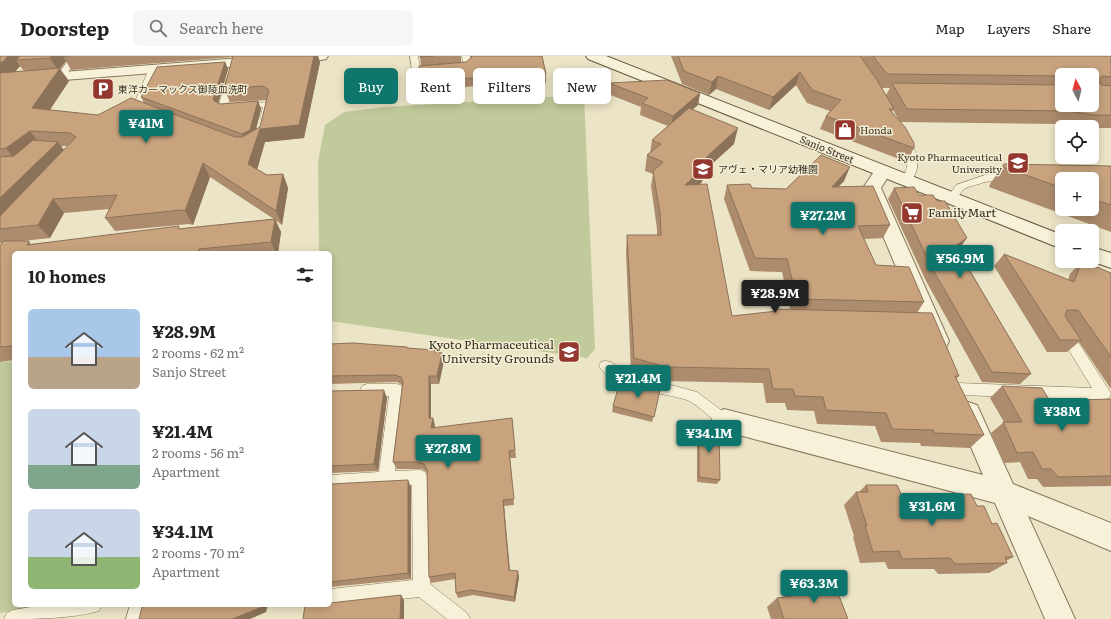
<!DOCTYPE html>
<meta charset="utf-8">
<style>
body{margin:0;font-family:Literata,"Noto Sans JP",serif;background:#f6f6f6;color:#222;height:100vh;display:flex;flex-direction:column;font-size:15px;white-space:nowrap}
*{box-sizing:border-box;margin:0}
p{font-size:13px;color:#767676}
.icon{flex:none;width:22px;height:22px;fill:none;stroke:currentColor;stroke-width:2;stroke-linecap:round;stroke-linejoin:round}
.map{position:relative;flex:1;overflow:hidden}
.panel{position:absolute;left:12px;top:195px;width:320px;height:356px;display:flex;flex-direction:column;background:#fff;border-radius:6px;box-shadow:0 2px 10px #0003}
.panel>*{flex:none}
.top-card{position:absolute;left:344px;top:12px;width:380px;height:36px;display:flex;gap:8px}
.needle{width:26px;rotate:353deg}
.controls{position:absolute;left:1055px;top:12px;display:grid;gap:8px}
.controls a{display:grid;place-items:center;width:44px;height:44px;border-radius:6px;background:#fff;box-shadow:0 2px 10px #0003;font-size:20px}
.price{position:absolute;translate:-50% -34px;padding:0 9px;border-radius:4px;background:#0f766e;color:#fff;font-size:13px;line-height:26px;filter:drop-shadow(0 1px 2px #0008)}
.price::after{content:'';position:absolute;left:50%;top:24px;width:12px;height:9px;margin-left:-6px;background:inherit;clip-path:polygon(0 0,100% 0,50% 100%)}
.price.on{background:#222;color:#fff}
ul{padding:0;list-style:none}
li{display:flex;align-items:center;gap:12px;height:100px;padding:0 16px}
li span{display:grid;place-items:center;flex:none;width:112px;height:80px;border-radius:6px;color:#555}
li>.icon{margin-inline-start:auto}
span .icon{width:48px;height:48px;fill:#fffc;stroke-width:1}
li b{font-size:17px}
h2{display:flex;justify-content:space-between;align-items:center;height:48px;padding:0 16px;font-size:17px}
.chip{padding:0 14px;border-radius:6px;background:#fff;box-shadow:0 2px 10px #0003;font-size:14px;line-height:36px}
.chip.on{background:#0f766e;color:#fff}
header{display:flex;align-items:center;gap:24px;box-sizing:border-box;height:56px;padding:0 20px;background:#fff;border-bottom:1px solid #e0e0e0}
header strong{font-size:19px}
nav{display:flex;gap:22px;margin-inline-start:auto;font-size:14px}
.search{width:280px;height:36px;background:#f6f6f6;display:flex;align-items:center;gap:10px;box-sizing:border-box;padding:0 14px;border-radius:6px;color:#767676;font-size:15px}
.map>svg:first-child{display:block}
.green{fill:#c0ca9a}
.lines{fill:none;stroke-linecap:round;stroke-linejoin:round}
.service-casing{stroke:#87775d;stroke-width:1}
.minor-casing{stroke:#87775d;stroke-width:2}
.secondary-casing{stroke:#695840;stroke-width:2}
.service{fill:#f7f1d9;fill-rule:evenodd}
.minor{fill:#f7f1d9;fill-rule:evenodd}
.secondary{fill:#f7f1d9;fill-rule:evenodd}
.wall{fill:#ac8c6c;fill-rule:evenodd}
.shaded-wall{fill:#8c7258}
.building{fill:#c8a37e;stroke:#8c7258}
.labels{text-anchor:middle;stroke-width:3;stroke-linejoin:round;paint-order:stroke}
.far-poi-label{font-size:10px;fill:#382d20;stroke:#f4eed5;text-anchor:start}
.far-street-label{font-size:10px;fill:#382d20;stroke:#f4eed5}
.poi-label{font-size:12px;fill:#382d20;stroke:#f4eed5;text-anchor:start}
</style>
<header>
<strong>Doorstep</strong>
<div class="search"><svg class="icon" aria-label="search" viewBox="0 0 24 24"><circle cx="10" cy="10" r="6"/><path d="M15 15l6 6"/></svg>Search here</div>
<nav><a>Map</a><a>Layers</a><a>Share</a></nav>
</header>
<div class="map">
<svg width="1111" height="563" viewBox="0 0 1111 563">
<rect width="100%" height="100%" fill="#ece4c6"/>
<g class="green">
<path d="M584 39 595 293 587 302 330 265V197H319L318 106 325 69 344 56 384 51Z"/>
<path d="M14 305V549H51L0 557V306Z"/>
</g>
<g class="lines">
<g class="service-casing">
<g id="service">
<path d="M71 0H79L64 22H58L57 20Z"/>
<path d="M410 0H418L420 11 463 8 462 0H470L471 10 467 13 416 17 412 14Z"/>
<path d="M153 10 157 13 143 49 154 54 152 56 149 57 135 52 133 50 149 13Z"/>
<path d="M231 19 235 22 228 48 271 46 273 48 268 64H262L260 62 263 51 220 53 218 51 227 22Z"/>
<path d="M903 80C908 81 909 85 912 89 920 103 919 113 911 126L907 127 902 124C911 106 908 100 898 83Z"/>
<path d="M988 118H1013L1018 121C1013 127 991 123 982 127 977 129 969 130 964 133 958 138 958 147 948 144L947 142 956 129Z"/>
<path d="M1064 271 1069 272 1109 334 1111 338 1109 342 1104 344 958 339 953 337 951 333 953 329 958 327 1092 332 1058 276 1059 272Z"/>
<path d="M606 305 611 306 626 317 697 336 729 360 731 364 729 368 724 370 719 368C710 362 697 348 687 344 663 336 612 334 599 310L601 306Z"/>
<path d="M367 328H397L402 330 404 334 395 415 420 414 425 416 428 421 430 528 467 557 470 563H447L419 541 330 551 326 549H330V533L413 524 412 429 330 433V419L379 416 389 340H367L362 338 360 334 362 330Z"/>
<path d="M43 549H102L99 555C70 563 35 563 4 563L7 557 13 554Z"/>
<path d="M130 549H148L144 563H126Z"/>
</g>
</g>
<g class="minor-casing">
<g id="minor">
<path d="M266 0H328L326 3 321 4 0 29V21Z"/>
<path d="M883 110 889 111 892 115 881 132 949 285 946 291 938 294 930 291 927 285 863 132 877 111Z"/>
<path d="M968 346 977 349 1013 428 1111 467V495L1028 460 1075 563H1045L995 447 724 375 715 371 712 364 715 357 724 353 983 419 956 356 959 349Z"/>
</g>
</g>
<g class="secondary-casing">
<g id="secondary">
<path d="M586 0H606L1062 179V193L588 3Z"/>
<path d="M1092 191 1111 197V212L1091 205H1092Z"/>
</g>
</g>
<use href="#service" class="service"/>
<use href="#minor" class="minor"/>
<use href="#secondary" class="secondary"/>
</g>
<g class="wall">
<path d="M0 0H318L320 6 304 82 265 86 257 113 267 119 283 118 288 132 282 169 275 164 281 176 278 197H14V304L0 306V189H1L2 187H0ZM233 1 224 33 230 46 267 44 260 71 256 73 261 53 258 45 220 48 218 47 228 13 225 6 141 41 144 47 98 59 50 54 69 25 60 13 66 5 71 14ZM20 10 24 15 15 16ZM61 90H68L64 94ZM210 121 274 163 31 188 29 185H22L50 182 64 157 109 153 105 162 115 175 189 168 193 169Z"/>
<path d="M420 0H461V6H466L471 2 470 0H542L546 18V27L515 26 486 28 487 29 420 35 419 26 421 9Z"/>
<path d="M671 0H1111V72H1092V71H1078L1058 68 901 66 914 92 907 106 820 73 826 60 830 55 807 47 796 29 769 54 716 33 709 39 682 28ZM1062 19H1092L1062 49ZM882 32H890L886 39ZM893 54 900 66 892 56Z"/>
<path d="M609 27 700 37 698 49 692 54 734 88 704 115 702 126 699 129 732 260 775 256 776 253H790L782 216 750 215 724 143 727 129 752 132 786 133 844 125 838 130 890 169 883 182 864 183 876 209 924 246 917 257 959 320 956 323 984 379 970 392 921 390 920 387 881 386 875 370 817 368 814 355 787 354 785 347H766L763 327 662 325 631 317 626 195 627 179H657V173L651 130 653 118 645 115 647 99 650 97 652 84 668 70 640 59 641 51 608 38Z"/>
<path d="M1004 108 1111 110V176L989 131 990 128ZM1062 123H1092V153H1062Z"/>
<path d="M894 132 919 139 959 193 958 194 1031 318 1020 328 982 326 926 225 888 143Z"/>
<path d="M1004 198 1068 224 1070 218 1082 205 1111 217V333L1079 286 1067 296H1047L994 210Z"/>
<path d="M330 284 332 288 407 291 408 292 442 297 444 305 439 328H431V362H433L435 370V372L512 362 516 402H510L514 449 504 450 510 514 519 521 515 546 473 539 458 542 456 537 455 523 431 527 429 521 427 416 421 413H397L393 406 402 329 397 326 330 328Z"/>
<path d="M633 327 660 334 652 366 612 356 613 350 632 333Z"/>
<path d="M1002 330 1050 345 1111 343V430L1043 431 1037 423H1028L1020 406 1004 407 991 377 1004 366 990 342Z"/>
<path d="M330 335 387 342 378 415 330 417Z"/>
<path d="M699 372 720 424 717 428 697 426V378Z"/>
<path d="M330 428 411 431V523L330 531Z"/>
<path d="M866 429 902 440 977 450 992 468 1013 501 1006 505 1007 507 989 517 938 518 934 513H888L885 506 860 507 853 481 854 480 844 449 856 436H859Z"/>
<path d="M797 532 848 563H771L767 551 777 542 788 540Z"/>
</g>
<g class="shaded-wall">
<path d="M8 0H28L16 4 20 10 12 19 0 20V6Z"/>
<path d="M52 0H70L63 1 66 5 60 13 69 25 42 65 32 52 58 14 50 2Z"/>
<path d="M314 0H318L320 6 304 82 265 86 255 121 248 108 260 73Z"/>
<path d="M225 6 228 13 217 52 213 44Z"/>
<path d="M800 16 796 29 769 54 773 41Z"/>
<path d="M718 20 716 33 709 39 712 26Z"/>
<path d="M700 37 698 49 671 71 673 60Z"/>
<path d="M258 45 261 53 254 81 245 85 242 78Z"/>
<path d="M738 72 734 88 704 115 702 126 682 145 685 129 699 108Z"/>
<path d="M30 75 41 89 17 106 6 92Z"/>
<path d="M58 86 68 99 0 168V142Z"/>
<path d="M203 107 210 121 193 169 185 155Z"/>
<path d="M850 111 844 125 826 144 832 131Z"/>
<path d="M283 118 288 132 282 169 276 155Z"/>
<path d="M53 143 64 157 50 182 38 169Z"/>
<path d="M275 163 281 176 278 197H276L271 186Z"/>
<path d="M967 182 959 193 947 201 955 190Z"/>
<path d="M199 193 201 197H198Z"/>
<path d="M442 297 444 305 439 328 437 320Z"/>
<path d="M429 320 431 328V370L429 362Z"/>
<path d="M384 334 387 342 378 415 374 408Z"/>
<path d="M433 362 435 370 434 379 431 372Z"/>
<path d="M408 424 411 431V523L408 517Z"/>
<path d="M503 444 504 450 510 519 509 514Z"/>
<path d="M518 515 519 521 515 546 514 541Z"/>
<path d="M401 539 404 544V563H400Z"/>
<path d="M260 549H268L266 556 250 563H232Z"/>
</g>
<g class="building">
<path d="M0 0H8L3 6H0Z"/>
<path d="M20 0H52L50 2 16 4Z"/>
<path d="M233 0H314L299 69 260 73 248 108 267 119 283 118 276 155 203 107 185 155 181 154 105 162 117 139 53 143 38 169 0 173V160L76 81 70 77 30 75 6 92 0 93V17L60 12 32 52 98 59 131 42 235 81H242L260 71 269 34 263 30 224 33Z"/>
<path d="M420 0H434L420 1Z"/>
<path d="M471 0H542L546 18 515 17 486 19V21L419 26V10L466 6 472 1Z"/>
<path d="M678 0H860L877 24 894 53H889L905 71 914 87V92L826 60 841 44 812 34 800 16 773 41 718 20 712 26 684 15Z"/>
<path d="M873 0H1111V21L1102 20 1100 22V28L1102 29 1111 30V59H1094L1068 55 907 53 892 27 1062 29V49H1092V19H1062V20L887 18Z"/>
<path d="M225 6 213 44 220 48 258 45 250 74 242 78 141 41 157 11Z"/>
<path d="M667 24 700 37 673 60 642 47 648 42 609 27Z"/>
<path d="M689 52 738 72 699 108 705 111 685 129 707 128 732 260 777 255 776 253 932 257 959 320H955L984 379 934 377 933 374 892 373 886 357 826 354 823 341 795 340 793 333H773L769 313 666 311 634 302 627 179H661L660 157 653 115 663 106 647 99 661 88 652 84Z"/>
<path d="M33 84 58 86 0 142V101L14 100Z"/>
<path d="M821 99 850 111 832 131 873 130 890 169 858 170 876 209 909 211 924 246 797 243 787 203 755 202 727 129 750 128 752 132 786 133Z"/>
<path d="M1004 108 1111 110V149L1092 143V123H1062V132L1003 111Z"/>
<path d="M914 131 919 139H933L937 145H945L967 182 955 190 1031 318 992 316 933 214 894 132Z"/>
<path d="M275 163 271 186 199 193 198 197H14V290L0 291V189H1L3 185H29L27 189 179 170 178 173Z"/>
<path d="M1004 198 1074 226 1082 205 1111 217V301L1078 254H1067L1065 260 1081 284H1060Z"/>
<path d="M353 287 407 291V292L435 294V296L442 297 437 320H429V362H433L431 372 512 362 515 394 509 395 514 443 503 444 509 514 518 515 514 541 471 534 456 537 455 517 429 521 427 413 424 408 418 406H393L403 326 401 321 394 319 330 320V288Z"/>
<path d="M633 327 660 334 654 361 613 350 619 329 633 333Z"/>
<path d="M1002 330 1042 332 1050 345 1111 343V420L1058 421 1051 413H1042L1033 396 1017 397 1003 366H1022Z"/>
<path d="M384 334 374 408 330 410V335Z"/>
<path d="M699 372 719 375 720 424 699 421Z"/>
<path d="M408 424V517L330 526V428Z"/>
<path d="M866 429H897L902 440 971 438 977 450H984L992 468 997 467 1013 501H1005L1007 507 955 508 950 502 902 503 899 495 873 496 865 470H867L856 436H868Z"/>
<path d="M834 527 848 563H784L777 542 799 539 797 532Z"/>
<path d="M401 539 400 563H303L305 549H330V547Z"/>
<path d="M147 549H260V552L232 563H139L142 551 147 550Z"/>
</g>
<defs>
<g id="parking-square" transform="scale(1.15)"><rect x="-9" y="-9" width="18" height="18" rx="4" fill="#93372f" stroke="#f4eed5"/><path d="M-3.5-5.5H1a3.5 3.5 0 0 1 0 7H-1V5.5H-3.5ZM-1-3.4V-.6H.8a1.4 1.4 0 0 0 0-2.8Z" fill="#fff"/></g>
<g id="shop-square" transform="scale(1.15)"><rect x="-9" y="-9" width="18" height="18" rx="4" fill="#93372f" stroke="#f4eed5"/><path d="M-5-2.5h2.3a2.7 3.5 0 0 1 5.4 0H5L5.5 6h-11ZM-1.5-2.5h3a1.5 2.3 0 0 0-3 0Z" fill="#fff"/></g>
<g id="university-square" transform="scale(1.15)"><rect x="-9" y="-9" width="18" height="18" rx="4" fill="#93372f" stroke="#f4eed5"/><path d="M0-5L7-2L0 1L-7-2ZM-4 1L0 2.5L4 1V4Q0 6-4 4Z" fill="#fff"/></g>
<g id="school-square" transform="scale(1.15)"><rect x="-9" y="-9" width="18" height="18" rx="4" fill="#93372f" stroke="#f4eed5"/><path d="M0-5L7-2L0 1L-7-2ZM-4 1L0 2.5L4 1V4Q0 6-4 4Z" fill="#fff"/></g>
<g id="supermarket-square" transform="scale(1.15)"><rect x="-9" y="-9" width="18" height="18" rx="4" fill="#93372f" stroke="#f4eed5"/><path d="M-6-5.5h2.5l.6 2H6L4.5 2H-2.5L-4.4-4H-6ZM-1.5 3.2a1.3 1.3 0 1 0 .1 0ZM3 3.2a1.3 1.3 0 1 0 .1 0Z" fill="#fff"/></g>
</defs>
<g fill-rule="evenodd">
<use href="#parking-square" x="103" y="33"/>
<use href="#shop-square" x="845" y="74"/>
<use href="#university-square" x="1018" y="107"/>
<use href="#school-square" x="703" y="113"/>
<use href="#supermarket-square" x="912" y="157"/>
<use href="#university-square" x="569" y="296"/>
</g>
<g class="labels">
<g class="far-poi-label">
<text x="118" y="37">東洋カーマックス御陵血洗町</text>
<text x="860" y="78">Honda</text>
<text x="1002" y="105" text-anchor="end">Kyoto Pharmaceutical<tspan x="1002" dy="12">University</tspan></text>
<text x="718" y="117">アヴェ・マリア幼稚園</text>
</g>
<g class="far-street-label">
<text transform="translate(827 93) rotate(22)" y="4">Sanjo Street</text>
</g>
<g class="poi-label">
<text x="928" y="161">FamilyMart</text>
<text x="554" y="293" text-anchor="end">Kyoto Pharmaceutical<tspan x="554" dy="14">University Grounds</tspan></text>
</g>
</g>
</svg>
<div class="controls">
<a><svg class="needle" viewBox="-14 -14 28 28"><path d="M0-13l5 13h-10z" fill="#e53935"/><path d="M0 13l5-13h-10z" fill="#767676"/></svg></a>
<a><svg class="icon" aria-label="locate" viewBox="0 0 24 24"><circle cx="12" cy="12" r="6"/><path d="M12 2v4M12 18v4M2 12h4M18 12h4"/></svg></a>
<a>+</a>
<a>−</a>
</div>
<b class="price" style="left:146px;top:88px">¥41M</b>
<b class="price" style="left:823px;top:180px">¥27.2M</b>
<b class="price" style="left:960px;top:223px">¥56.9M</b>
<b class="price on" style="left:775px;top:258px">¥28.9M</b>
<b class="price" style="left:638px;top:343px">¥21.4M</b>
<b class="price" style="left:1062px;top:376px">¥38M</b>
<b class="price" style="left:709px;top:398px">¥34.1M</b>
<b class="price" style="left:448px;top:413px">¥27.8M</b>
<b class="price" style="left:932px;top:471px">¥31.6M</b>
<b class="price" style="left:814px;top:548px">¥63.3M</b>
<div class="top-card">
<a class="chip on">Buy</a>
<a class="chip">Rent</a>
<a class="chip">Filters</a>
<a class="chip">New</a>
</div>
<section class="panel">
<h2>10 homes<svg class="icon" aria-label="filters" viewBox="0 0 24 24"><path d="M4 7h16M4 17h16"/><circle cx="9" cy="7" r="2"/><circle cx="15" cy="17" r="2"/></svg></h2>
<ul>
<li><span style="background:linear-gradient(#a9c7e8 60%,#b9a48a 0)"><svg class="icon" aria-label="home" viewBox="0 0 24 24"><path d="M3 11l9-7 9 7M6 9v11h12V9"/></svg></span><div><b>¥28.9M</b><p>2 rooms · 62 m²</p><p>Sanjo Street</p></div></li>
<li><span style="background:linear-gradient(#c9d6e8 70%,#7fa58c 0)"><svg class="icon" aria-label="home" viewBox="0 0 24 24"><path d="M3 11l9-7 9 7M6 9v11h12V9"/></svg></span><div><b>¥21.4M</b><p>2 rooms · 56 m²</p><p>Apartment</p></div></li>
<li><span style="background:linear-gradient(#c9d6e8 60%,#8fb573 0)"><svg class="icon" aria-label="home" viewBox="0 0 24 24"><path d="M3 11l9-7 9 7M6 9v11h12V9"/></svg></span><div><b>¥34.1M</b><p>2 rooms · 70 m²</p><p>Apartment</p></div></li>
</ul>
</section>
</div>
